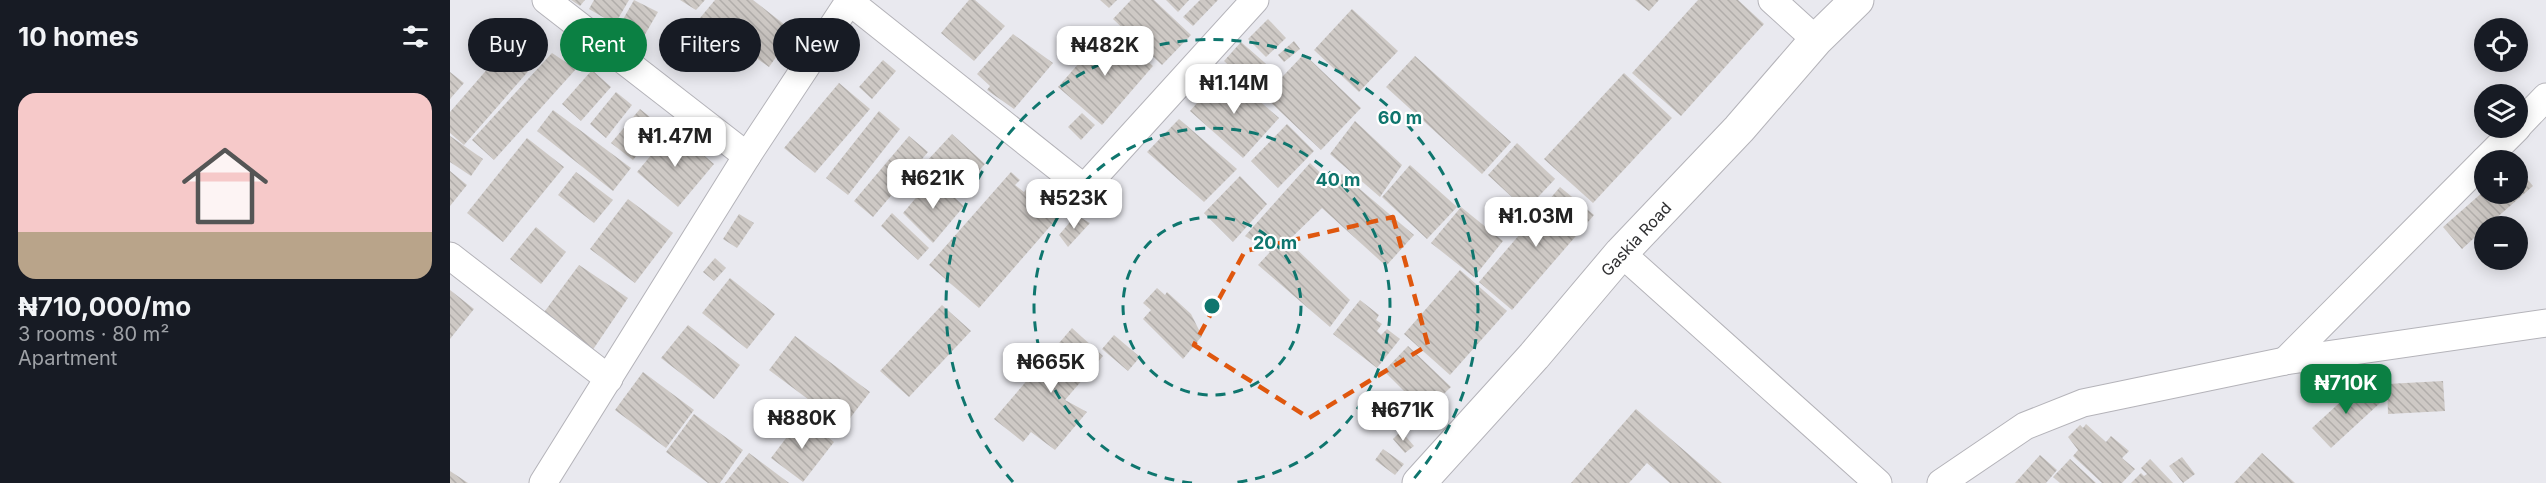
<!DOCTYPE html>
<meta charset="utf-8">
<style>
body{margin:0;font-family:Inter,sans-serif;background:#242831;color:#f1f3f6;height:100vh;display:flex;flex-direction:column;font-size:22px;white-space:nowrap}
*{box-sizing:border-box;margin:0}
p{font-size:20px;color:#9ea1a6}
.icon{flex:none;width:33px;height:33px;fill:none;stroke:currentColor;stroke-width:2;stroke-linecap:round;stroke-linejoin:round}
.map{position:relative;flex:1;overflow:hidden}
.side{display:flex;flex-direction:column;background:#171b24;width:450px}
.side>*{flex:none}
.hud{position:absolute;left:18px;top:18px;width:570px;height:54px;display:flex;gap:12px}
.tools{position:absolute;left:2024px;top:18px;display:grid;gap:12px}
.tools a{display:grid;place-items:center;width:54px;height:54px;border-radius:50%;background:#171b24;box-shadow:0 3px 15px #0003;font-size:30px}
.price{position:absolute;translate:-50% -51px;padding:0 14px;border-radius:12px;background:#fff;color:#222;font-size:20px;line-height:39px;filter:drop-shadow(0 2px 3px #0008)}
.price::after{content:'';position:absolute;left:50%;top:36px;width:18px;height:14px;margin-left:-9px;background:inherit;clip-path:polygon(0 0,100% 0,50% 100%)}
.price.selected{background:#0b8043;color:#fff}
ul{padding:0;list-style:none}
li{display:grid;align-content:center;gap:12px;height:318px;padding:0 18px}
li span{display:grid;place-items:center;height:186px;border-radius:18px;color:#555}
li>.icon{margin-inline-start:auto}
span .icon{width:108px;height:108px;fill:#fffc;stroke-width:1}
li b{font-size:26px}
h2{display:flex;justify-content:space-between;align-items:center;height:72px;padding:0 18px;font-size:26px}
.tag{padding:0 21px;border-radius:27px;background:#171b24;box-shadow:0 3px 15px #0003;font-size:21px;line-height:54px}
.tag.selected{background:#0b8043;color:#fff}
main{display:flex;flex:1;min-height:0}
.map>svg:first-child{display:block}
.building{fill:url(#building-back-hatch)}
.lines{fill:none;stroke-linecap:round;stroke-linejoin:round}
.street-casing{stroke:#b4b3b9;stroke-width:29}
.secondary-casing{stroke:#b4b3b9;stroke-width:35}
.street{stroke:#fff;stroke-width:27}
.secondary{stroke:#fff;stroke-width:33}
.marked{fill:none;stroke:#df570e;stroke-width:4.5;stroke-dasharray:12 8;stroke-linejoin:round}
.ring{fill:none;stroke:#0f766e;stroke-width:3;stroke-dasharray:10 8}
.labels{text-anchor:middle;stroke-width:4.5;stroke-linejoin:round;paint-order:stroke}
.street-label{font-size:16px;fill:#2e2e30;stroke:#fff}
.centre{fill:#0f766e;stroke:#fff;stroke-width:3}
.ring-label{font-size:18px;text-anchor:middle;font-weight:bold;fill:#0f766e;stroke:#fff;stroke-width:4.5;stroke-linejoin:round;paint-order:stroke}
</style>
<main>
<section class="side">
<h2>10 homes<svg class="icon" aria-label="filters" viewBox="0 0 24 24"><path d="M4 7h16M4 17h16"/><circle cx="9" cy="7" r="2"/><circle cx="15" cy="17" r="2"/></svg></h2>
<ul>
<li><span style="background:linear-gradient(#f6c9c9 75%,#b9a48a 0)"><svg class="icon" aria-label="home" viewBox="0 0 24 24"><path d="M3 11l9-7 9 7M6 9v11h12V9"/></svg></span><div><b>₦710,000/mo</b><p>3 rooms · 80 m²</p><p>Apartment</p></div></li>
</ul>
</section>
<div class="map">
<svg width="2096" height="483" viewBox="0 0 2096 483">
<defs>
<pattern id="building-back-hatch" width="6" height="6" patternUnits="userSpaceOnUse" patternTransform="scale(1.5)"><rect width="6" height="6" fill="#cec9c5"/><path d="M-1 5l2 2M0 0l6 6M5-1l2 2" fill="none" stroke="#b1adaa"/></pattern>
</defs>
<rect width="100%" height="100%" fill="#e9e9ef"/>
<g class="building">
<path d="M121 0H135L130 6Z"/>
<path d="M144 0H179L165 24 139 9Z"/>
<path d="M184 0 208 12 186 50 163 37Z"/>
<path d="M230 0H255L246 10Z"/>
<path d="M265 0H303L344 32 319 67 250 18Z"/>
<path d="M519 0H525L555 26 524 61 491 33Z"/>
<path d="M650 0H667L659 8Z"/>
<path d="M681 0H704L741 35 712 65 663 19Z"/>
<path d="M716 0H739L728 12Z"/>
<path d="M750 0H768L743 26 733 17Z"/>
<path d="M1185 0H1209L1199 11Z"/>
<path d="M1248 0H1288L1314 24 1231 116 1182 73Z"/>
<path d="M902 9 948 51 909 92 864 50Z"/>
<path d="M818 19 836 38 816 57 798 39Z"/>
<path d="M659 29 703 66 652 125 608 87Z"/>
<path d="M563 34 603 63 564 109 537 90 540 86 527 74Z"/>
<path d="M67 35 76 43 80 39 95 52 14 145 0 133V112Z"/>
<path d="M844 41 850 49 834 62 828 55Z"/>
<path d="M791 42 822 69 805 89 774 61Z"/>
<path d="M102 53 126 69 44 160 22 140Z"/>
<path d="M854 54 911 108 871 150 814 96Z"/>
<path d="M965 56 1061 142 1032 174 936 87Z"/>
<path d="M433 60 446 71 422 99 409 87Z"/>
<path d="M142 70 161 87 131 121 112 104Z"/>
<path d="M775 71 829 118 793 158 740 111Z"/>
<path d="M0 72 14 83 0 99Z"/>
<path d="M1174 73 1222 118 1143 203 1094 159Z"/>
<path d="M389 83 420 109 365 173 334 148Z"/>
<path d="M166 92 182 105 156 138 140 124Z"/>
<path d="M190 109 211 126 183 160 161 143Z"/>
<path d="M103 110 181 168 163 191 87 131Z"/>
<path d="M429 111 450 129 398 195 376 178Z"/>
<path d="M632 113 645 125 631 140 618 127Z"/>
<path d="M729 119 787 169 754 202 697 152Z"/>
<path d="M905 121 952 165 930 197 880 154Z"/>
<path d="M837 124 864 151 828 188 801 161Z"/>
<path d="M223 129 264 164 228 207 187 172Z"/>
<path d="M502 134 535 164 509 192 476 162Z"/>
<path d="M0 136 33 159 21 176 0 162Z"/>
<path d="M459 136 478 152 423 217 404 201Z"/>
<path d="M77 138 114 167 53 242 17 213Z"/>
<path d="M1067 143 1105 179 1076 210 1038 175Z"/>
<path d="M860 163 881 183 892 174 964 235 936 266 872 208 838 241 900 300 880 327 808 265 820 252 795 236Z"/>
<path d="M960 165 1007 207 977 239 932 197Z"/>
<path d="M2067 167 2083 186 2037 226H2034V229L2012 249 1993 227 2034 191V194H2067Z"/>
<path d="M0 171 17 185 0 206Z"/>
<path d="M126 172 163 200 144 223 108 195Z"/>
<path d="M561 172 570 180 565 185 574 192 584 180 603 197 597 203 610 215 529 308 479 265Z"/>
<path d="M790 176 817 204 783 242 754 213Z"/>
<path d="M483 178 514 206 483 243 453 213Z"/>
<path d="M1110 187 1144 215 1062 310 1029 282Z"/>
<path d="M178 199 223 233 185 283 140 249Z"/>
<path d="M1011 207 1053 241 1024 277 981 243Z"/>
<path d="M442 213 479 248 468 260 431 226Z"/>
<path d="M289 214 304 223 287 248 273 239Z"/>
<path d="M626 215 640 223 618 247 609 235Z"/>
<path d="M86 227 116 252 91 284 60 259Z"/>
<path d="M265 258 276 268 264 281 253 272Z"/>
<path d="M129 265 178 298 142 351 92 315Z"/>
<path d="M1010 270 1057 311 1000 375 954 334Z"/>
<path d="M280 278 325 314 297 349 252 313Z"/>
<path d="M707 288 715 295 717 292 741 314 752 336 733 359 693 319 701 310 693 303Z"/>
<path d="M0 290 24 309 0 339Z"/>
<path d="M910 300 929 315 926 320 932 324 927 331 931 335 937 329 950 339 927 368 883 334Z"/>
<path d="M492 305 521 331 459 397 430 371Z"/>
<path d="M238 325 290 365 264 399 211 358Z"/>
<path d="M622 328 653 356 615 400 637 412 605 450 581 432 573 442 544 419Z"/>
<path d="M664 335 690 357 678 371 652 349Z"/>
<path d="M345 336 420 392 394 426 319 370Z"/>
<path d="M958 346 1001 387 975 412 934 371Z"/>
<path d="M193 372 244 410 216 448 165 410Z"/>
<path d="M1993 381 1995 411 1938 414 1937 384Z"/>
<path d="M1911 383 1930 403 1881 448 1862 428Z"/>
<path d="M1186 409 1272 483H1220L1197 463 1179 483H1121Z"/>
<path d="M244 414 293 450 270 483H258L216 452Z"/>
<path d="M352 417 384 442 353 482 321 458Z"/>
<path d="M1636 424 1656 442 1661 436 1679 451 1672 458 1685 469 1672 483H1652L1623 456 1628 450 1618 437 1630 425 1633 428Z"/>
<path d="M951 431 964 446 955 453 943 439Z"/>
<path d="M933 449 954 464 945 475 925 460Z"/>
<path d="M299 453 339 483H275Z"/>
<path d="M1812 453 1845 483H1784Z"/>
<path d="M1590 455 1607 470 1602 476 1596 483H1565Z"/>
<path d="M1732 457 1745 474 1733 483 1719 466Z"/>
<path d="M1620 459 1646 483H1610L1603 477Z"/>
<path d="M1700 459 1723 483H1681L1691 473 1694 476 1697 474 1691 468Z"/>
<path d="M0 471 18 483H0Z"/>
</g>
<g class="lines">
<g class="street-casing">
<g id="street">
<path d="M96 0 297 156"/>
<path d="M1322 0 1366 40"/>
<path d="M399 1 634 188 805 0"/>
<path d="M2067 127 2096 97"/>
<path d="M2035 160 2067 128"/>
<path d="M1171 253 1428 483"/>
<path d="M0 256 159 379"/>
<path d="M1835 361 2034 161"/>
<path d="M93 483 297 156 400 0"/>
<path d="M1491 483 1575 426 1633 403 1835 361 2096 323"/>
</g>
</g>
<g class="secondary-casing">
<path id="secondary" d="M969 483 1084 356 1171 253 1289 129 1366 40 1407 0"/>
</g>
<use href="#street" class="street"/>
<use href="#secondary" class="secondary"/>
</g>
<path class="marked" d="M943 217 978 345 859 418 744 345 795 251Z"/>
<g class="ring">
<circle cx="762" cy="306" r="89"/>
<path d="M742 483A178 178 0 1 1 782 483"/>
<path d="M563 482A266 266 0 1 1 961 482"/>
</g>
<g class="labels">
<g class="street-label">
<text transform="translate(1186 239) rotate(-47)" y="6">Gaskia Road</text>
</g>
</g>
<circle cx="762" cy="306" r="9" class="centre"/>
<g class="ring-label">
<text x="950" y="124">60 m</text>
<text x="888" y="186">40 m</text>
<text x="825" y="249">20 m</text>
</g>
</svg>
<div class="tools">
<a><svg class="icon" aria-label="locate" viewBox="0 0 24 24"><circle cx="12" cy="12" r="6"/><path d="M12 2v4M12 18v4M2 12h4M18 12h4"/></svg></a>
<a><svg class="icon" aria-label="layers" viewBox="0 0 24 24"><path d="M12 4l9 5-9 5-9-5zM3 14l9 5 9-5"/></svg></a>
<a>+</a>
<a>−</a>
</div>
<b class="price" style="left:655px;top:77px">₦482K</b>
<b class="price" style="left:784px;top:115px">₦1.14M</b>
<b class="price" style="left:225px;top:168px">₦1.47M</b>
<b class="price" style="left:483px;top:210px">₦621K</b>
<b class="price" style="left:624px;top:230px">₦523K</b>
<b class="price" style="left:1086px;top:248px">₦1.03M</b>
<b class="price" style="left:601px;top:394px">₦665K</b>
<b class="price selected" style="left:1896px;top:415px">₦710K</b>
<b class="price" style="left:953px;top:442px">₦671K</b>
<b class="price" style="left:352px;top:450px">₦880K</b>
<div class="hud">
<a class="tag">Buy</a>
<a class="tag selected">Rent</a>
<a class="tag">Filters</a>
<a class="tag">New</a>
</div>
</div>
</main>
